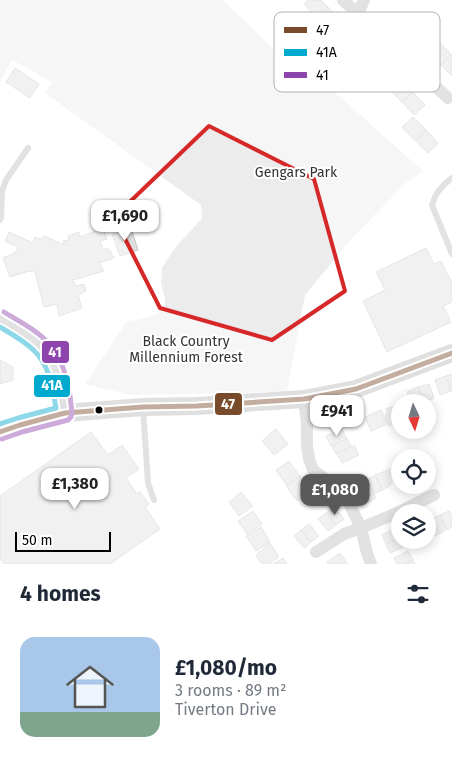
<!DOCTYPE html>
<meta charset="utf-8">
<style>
body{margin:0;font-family:"Fira Sans",sans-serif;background:#f6f6f7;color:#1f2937;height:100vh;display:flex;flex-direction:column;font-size:19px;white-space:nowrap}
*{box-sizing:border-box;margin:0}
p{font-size:16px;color:#747a83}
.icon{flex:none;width:28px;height:28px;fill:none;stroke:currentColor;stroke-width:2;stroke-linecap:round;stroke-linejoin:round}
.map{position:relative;height:564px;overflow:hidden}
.drawer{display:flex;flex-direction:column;background:#fff;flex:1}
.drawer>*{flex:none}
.needle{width:32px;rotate:176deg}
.controls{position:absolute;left:391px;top:394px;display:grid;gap:10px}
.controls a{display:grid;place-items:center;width:45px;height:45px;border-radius:50%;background:#fff;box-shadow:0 2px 12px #0003;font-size:25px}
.scale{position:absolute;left:15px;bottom:12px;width:96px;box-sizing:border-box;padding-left:5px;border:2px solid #000;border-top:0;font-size:14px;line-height:18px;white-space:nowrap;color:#000;-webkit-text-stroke:4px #fff;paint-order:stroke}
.price{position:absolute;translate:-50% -42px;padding:0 11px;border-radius:10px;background:#fff;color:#222;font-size:16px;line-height:32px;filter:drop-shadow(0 1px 2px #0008)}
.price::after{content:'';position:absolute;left:50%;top:30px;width:15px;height:11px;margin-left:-8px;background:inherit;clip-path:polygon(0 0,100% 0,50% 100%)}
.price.on{background:#595959;color:#fff}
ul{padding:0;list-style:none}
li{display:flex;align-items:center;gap:15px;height:125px;padding:0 20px}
li span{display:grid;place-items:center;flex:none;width:140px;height:100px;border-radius:15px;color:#555}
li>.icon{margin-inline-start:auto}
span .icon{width:60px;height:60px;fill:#fffc;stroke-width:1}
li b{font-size:21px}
h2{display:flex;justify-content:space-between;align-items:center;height:60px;padding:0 20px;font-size:21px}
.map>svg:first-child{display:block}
.green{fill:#ececec}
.building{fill:#dfdfdf;stroke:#c7c7c7}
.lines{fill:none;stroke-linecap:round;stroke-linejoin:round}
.lane{stroke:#bebebe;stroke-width:6}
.street{stroke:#bebebe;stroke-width:12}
.secondary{stroke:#b8b8b8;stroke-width:18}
.bus-1-casing{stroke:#fff;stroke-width:9}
.bus-2-casing{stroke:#fff;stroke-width:9}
.bus-3-casing{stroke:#fff;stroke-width:9}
.bus-1{stroke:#7a4b2a;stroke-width:5}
.bus-2{stroke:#00a9ce;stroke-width:5}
.bus-3{stroke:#8e44ad;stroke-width:5}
.marked{fill:none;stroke:#d62828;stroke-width:4;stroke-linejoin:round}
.bus-dot{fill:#000;stroke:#fff;stroke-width:2}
.labels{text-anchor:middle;stroke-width:4;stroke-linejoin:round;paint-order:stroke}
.park-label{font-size:14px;fill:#333;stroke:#fff}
.key{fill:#fff;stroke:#b2b2b2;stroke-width:1}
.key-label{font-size:14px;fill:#000}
.line-badge{stroke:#fff;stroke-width:2}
.badge-label{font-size:14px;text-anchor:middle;font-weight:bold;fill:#fff}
</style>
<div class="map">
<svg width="452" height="564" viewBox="0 0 452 564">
<rect width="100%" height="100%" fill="#fff"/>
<path class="green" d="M0 0H223L275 51 339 96 423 171 406 183 352 238 305 295 287 391 243 393 131 395 85 384 127 321C143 320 152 317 165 308V298L161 283 162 268 175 248 202 218 201 205 45 93 52 82 12 60 0 83Z"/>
<g class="building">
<path d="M308 0H321L328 7 317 18 304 4Z"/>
<path d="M328 7 340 20 329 30 317 18Z"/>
<path d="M411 12 424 25 413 35 400 22Z"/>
<path d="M438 41 451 54 441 65 428 51Z"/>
<path d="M451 54 452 55V76L441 65Z"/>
<path d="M15 68 39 84 30 98 6 82Z"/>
<path d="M400 79 413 92 402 102 389 89Z"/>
<path d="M413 92 425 105 414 115 402 102Z"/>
<path d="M413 117 426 130 416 141 402 127Z"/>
<path d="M426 130 438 143 428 153 416 141Z"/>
<path d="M103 228 107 239 100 241 103 249H109L114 258 99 263 104 271 73 280 76 286 84 284 86 291 78 295 82 308 59 316 57 304 44 307 35 272 29 271 10 277 3 258 15 253 18 247 5 241 9 232 33 243 35 237 40 239 45 236 64 245 63 241 69 240 68 236 79 232 80 237Z"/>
<path d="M131 228 138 250 120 256 112 234Z"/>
<path d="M426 248 434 264 441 261 452 283V302L443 306 451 322 387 352 363 301 385 290 376 272Z"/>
<path d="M0 360 13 367V380L0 384Z"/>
<path d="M452 374V391H451L446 376Z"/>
<path d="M446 376 451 391 440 395 435 380Z"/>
<path d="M429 384 434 398 424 402 418 387Z"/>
<path d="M418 387 424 402H411L407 392Z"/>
<path d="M398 405 400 411V421L389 426 385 415 388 414 386 409Z"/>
<path d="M381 410 387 424 371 431 365 417Z"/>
<path d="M276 429 288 444 274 455 262 441Z"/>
<path d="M342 429 347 439 331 446 326 436Z"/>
<path d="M91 432 108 455 122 445 139 469 126 478 137 494 140 492 149 504 145 507 160 529 110 564H4L0 559V534L1 533 0 531V496Z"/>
<path d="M347 439 351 447 336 454 332 446Z"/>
<path d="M354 445 359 455 342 463 337 453Z"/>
<path d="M289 461 300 476 287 486 276 470Z"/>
<path d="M400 464V481L399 478 394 481 388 470Z"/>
<path d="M388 470 394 481 390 483 391 485 382 490 375 475Z"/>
<path d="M375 475 382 490 374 494 367 480Z"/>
<path d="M300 476 313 491 297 501 286 486Z"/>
<path d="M368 482 376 498 367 503 359 487Z"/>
<path d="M241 492 253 506 239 516 229 502Z"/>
<path d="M334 507 344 519 336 525 326 513Z"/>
<path d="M253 511 262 524 247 534 238 521Z"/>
<path d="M449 511 452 516V527L447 529 440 515Z"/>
<path d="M326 513 336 525 328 531 318 519Z"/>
<path d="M440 515 447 529 439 534 432 519Z"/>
<path d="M431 518 439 534 429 538 428 536V519Z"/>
<path d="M309 524 319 536 311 542 301 530Z"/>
<path d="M261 527 270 542 256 551 246 536Z"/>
<path d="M396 528 400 537 386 544 382 535Z"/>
<path d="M301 530 311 542 304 548 294 536Z"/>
<path d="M400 537V540H402L405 546 390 553 386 544Z"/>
<path d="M270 543 279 557 269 564H264L262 562 261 563 256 555Z"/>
<path d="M408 551 413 560 403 564H397L394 558Z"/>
<path d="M340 553 348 564H328L327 562Z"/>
<path d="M283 558 287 564H273Z"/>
<path d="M413 560 415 564H403Z"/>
</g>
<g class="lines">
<g class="lane">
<path d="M452 178C442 185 435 193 432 205L452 254"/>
<path d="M0 220 1 218 2 191 6 180 28 148"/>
<path d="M143 408 148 483 154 500"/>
</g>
<g class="street">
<path d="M343 0 448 98"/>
<path d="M327 87 364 0"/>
<path d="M0 318C13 326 28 334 39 344 58 360 61 390 65 413"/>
<path d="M304 399 307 423V445L309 459 313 470 339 489 350 505 361 528 367 553 371 564"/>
<path d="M316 552 344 534 361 528 397 513 434 495"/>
</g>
<path class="secondary" d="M0 432 20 425 65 413 143 407 197 406 304 399 356 389 452 353"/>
<g class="bus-1-casing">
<path id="bus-1" d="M0 432 20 425 65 413 143 407 197 406 304 399 356 389 452 353"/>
</g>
<g class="bus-2-casing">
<path id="bus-2" d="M0 327C42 352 48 359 56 408L18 418 0 424"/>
</g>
<g class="bus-3-casing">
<path id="bus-3" d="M2 439 22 432 68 420 71 417 72 413C70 391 66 365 51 346 39 331 20 322 4 312"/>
</g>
<use href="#bus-1" class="bus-1"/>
<use href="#bus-2" class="bus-2"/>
<use href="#bus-3" class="bus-3"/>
</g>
<path d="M0 0H452V564H0ZM209 126 314 179 345 291 272 340 160 308 114 217Z" fill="#fff" fill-opacity=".55" fill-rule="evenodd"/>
<path class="marked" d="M209 126 314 179 345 291 272 340 160 308 114 217Z"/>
<circle class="bus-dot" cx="99" cy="410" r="4.5"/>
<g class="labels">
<g class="park-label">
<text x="296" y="177">Gengars Park</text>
<text x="186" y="346">Black Country<tspan x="186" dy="16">Millennium Forest</tspan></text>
</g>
</g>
<rect x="274" y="12" width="166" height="80" rx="8" class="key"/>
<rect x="284" y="27" width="23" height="6" fill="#7a4b2a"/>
<rect x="284" y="49" width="23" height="7" fill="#00a9ce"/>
<rect x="284" y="72" width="23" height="6" fill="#8e44ad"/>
<g class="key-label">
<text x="316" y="35">47</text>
<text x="316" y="57">41A</text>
<text x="316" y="80">41</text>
</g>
<g class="line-badge">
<rect x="41" y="340" width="29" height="24" rx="5" fill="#8e44ad"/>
<rect x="33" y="374" width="38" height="24" rx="5" fill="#00a9ce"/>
<rect x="214" y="392" width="29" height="24" rx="5" fill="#7a4b2a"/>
</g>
<g class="badge-label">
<text x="55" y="357">41</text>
<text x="52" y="390">41A</text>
<text x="228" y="409">47</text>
</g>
</svg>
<div class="controls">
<a><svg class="needle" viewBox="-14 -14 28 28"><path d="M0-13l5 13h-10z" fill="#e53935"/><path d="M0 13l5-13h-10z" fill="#747a83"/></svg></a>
<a><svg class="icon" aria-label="locate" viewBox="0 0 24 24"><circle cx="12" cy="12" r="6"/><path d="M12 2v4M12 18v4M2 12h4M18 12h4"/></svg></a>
<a><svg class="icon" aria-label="layers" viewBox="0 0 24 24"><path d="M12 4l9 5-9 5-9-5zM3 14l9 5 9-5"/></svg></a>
</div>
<div class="scale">50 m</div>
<b class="price" style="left:125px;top:242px">£1,690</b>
<b class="price" style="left:337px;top:437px">£941</b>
<b class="price" style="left:75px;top:510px">£1,380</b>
<b class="price on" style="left:335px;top:516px">£1,080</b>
</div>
<section class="drawer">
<h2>4 homes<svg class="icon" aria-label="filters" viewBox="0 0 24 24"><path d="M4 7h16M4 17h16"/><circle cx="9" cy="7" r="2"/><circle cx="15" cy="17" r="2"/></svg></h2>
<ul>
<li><span style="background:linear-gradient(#a9c7e8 75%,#7fa58c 0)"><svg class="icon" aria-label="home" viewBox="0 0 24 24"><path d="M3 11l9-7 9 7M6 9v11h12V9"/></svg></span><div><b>£1,080/mo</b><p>3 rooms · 89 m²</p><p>Tiverton Drive</p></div></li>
</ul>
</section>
